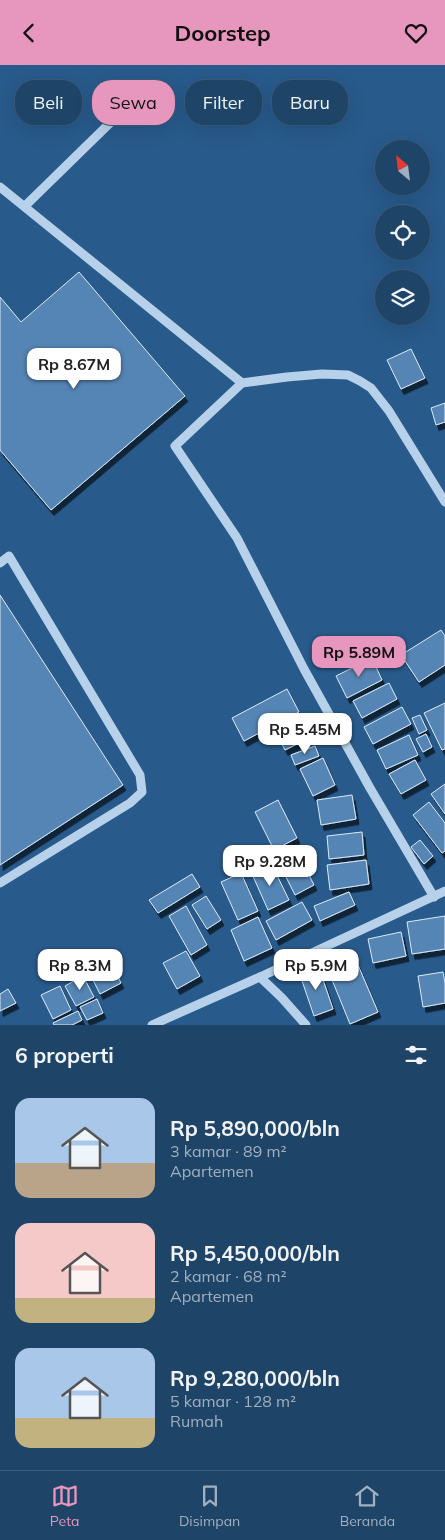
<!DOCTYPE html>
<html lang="id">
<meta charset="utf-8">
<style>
body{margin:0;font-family:Mulish,sans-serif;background:#2b4e71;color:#f1f3f6;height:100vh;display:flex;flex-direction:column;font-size:19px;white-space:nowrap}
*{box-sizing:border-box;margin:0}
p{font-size:16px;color:#a1b0c0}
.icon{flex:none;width:28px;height:28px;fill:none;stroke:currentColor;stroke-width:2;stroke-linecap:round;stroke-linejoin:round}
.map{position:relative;height:960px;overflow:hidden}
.side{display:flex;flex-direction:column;background:#1e4468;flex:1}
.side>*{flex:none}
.top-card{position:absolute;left:15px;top:15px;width:415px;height:45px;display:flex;gap:10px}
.needle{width:32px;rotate:332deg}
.tools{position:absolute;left:375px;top:75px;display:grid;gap:10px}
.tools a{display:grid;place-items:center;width:55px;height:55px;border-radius:50%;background:#1e4468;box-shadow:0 5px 20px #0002,0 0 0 1px #3c5c7c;font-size:25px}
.price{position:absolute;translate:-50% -42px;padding:0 11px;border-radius:10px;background:#fff;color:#222;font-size:16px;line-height:32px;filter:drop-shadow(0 1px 2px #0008)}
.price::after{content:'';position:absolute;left:50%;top:30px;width:15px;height:11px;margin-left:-8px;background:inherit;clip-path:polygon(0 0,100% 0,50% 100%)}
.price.current{background:#e797bd;color:#111}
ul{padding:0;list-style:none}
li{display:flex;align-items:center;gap:15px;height:125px;padding:0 15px}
li span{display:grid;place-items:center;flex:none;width:140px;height:100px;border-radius:15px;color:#555}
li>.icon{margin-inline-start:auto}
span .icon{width:60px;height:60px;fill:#fffc;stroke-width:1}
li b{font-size:21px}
h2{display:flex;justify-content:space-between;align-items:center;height:60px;padding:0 15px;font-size:21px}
.pill{padding:0 18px;border-radius:20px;background:#1e4468;box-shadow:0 5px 20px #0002,0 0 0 1px #3c5c7c;font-size:18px;line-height:45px}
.pill.current{background:#e797bd;color:#111}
header{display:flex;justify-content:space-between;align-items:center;height:65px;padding:0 15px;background:#e797bd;color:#111;font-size:22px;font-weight:700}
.tab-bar{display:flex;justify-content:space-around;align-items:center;height:70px;border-top:1px solid #3c5c7c;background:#1e4468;font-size:14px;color:#a1b0c0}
.tab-bar a{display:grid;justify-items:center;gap:2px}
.tab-bar .current{color:#e797bd}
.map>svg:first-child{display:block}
.building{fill:#5585b4;stroke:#dbeaf8;filter:url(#shadow)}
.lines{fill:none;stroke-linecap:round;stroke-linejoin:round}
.minor{stroke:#b7d1ea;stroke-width:9}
</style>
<header><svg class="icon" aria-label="back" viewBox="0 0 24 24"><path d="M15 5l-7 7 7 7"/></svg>Doorstep<svg class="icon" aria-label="heart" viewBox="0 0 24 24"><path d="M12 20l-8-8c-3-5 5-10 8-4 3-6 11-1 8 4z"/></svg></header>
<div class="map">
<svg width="445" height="960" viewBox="0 0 445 960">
<defs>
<filter id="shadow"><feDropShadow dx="3" dy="5.5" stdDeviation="0" flood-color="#0009"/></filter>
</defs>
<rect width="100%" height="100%" fill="#285a8b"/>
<g class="building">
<path d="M79 207 185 331 51 445 0 385V232L21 257Z"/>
<path d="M411 284 425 313 401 324 387 295Z"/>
<path d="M445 338V357L436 360 431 343Z"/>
<path d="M0 530 123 720 0 800Z"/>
<path d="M441 565 445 571V600L419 617 401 590Z"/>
<path d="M372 593 382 615 347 633 336 611Z"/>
<path d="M389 618 397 634 362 653 353 636Z"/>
<path d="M287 624 299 647 244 676 232 653Z"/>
<path d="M445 638V684L442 685 424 648Z"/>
<path d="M402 642 411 659 373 679 364 662Z"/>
<path d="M420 650 427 665 419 669 412 653Z"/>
<path d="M307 658 313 671 285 685 279 673Z"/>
<path d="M426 669 432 682 423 687 416 674Z"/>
<path d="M409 670 418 690 386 704 377 685Z"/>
<path d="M315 681 319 691 295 700 291 690Z"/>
<path d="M323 693 335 720 313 731 300 704Z"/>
<path d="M415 695 426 715 401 729 389 709Z"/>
<path d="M445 719V749L431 729Z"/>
<path d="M352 730 356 754 321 760 317 735Z"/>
<path d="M278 735 297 773 274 785 255 747Z"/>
<path d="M429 737 445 758V786L442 788 413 750Z"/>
<path d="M362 767 364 790 329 794 327 771Z"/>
<path d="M420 775 433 791 424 799 411 782Z"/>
<path d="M297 786 314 820 295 830 278 796Z"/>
<path d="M366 795 369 819 330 825 327 800Z"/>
<path d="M272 800 289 835 268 845 252 809Z"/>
<path d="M241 808 258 846 238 855 221 817Z"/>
<path d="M192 809 200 822 158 848 149 835Z"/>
<path d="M349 827 355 840 320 856 314 841Z"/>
<path d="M206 831 221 855 207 864 192 840Z"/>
<path d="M302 837 312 855 276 875 266 856Z"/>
<path d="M186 841 207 880 191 890 169 851Z"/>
<path d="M445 851V884L412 889 407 857Z"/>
<path d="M258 852 272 883 244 896 231 865Z"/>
<path d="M401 867 406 891 373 898 368 874Z"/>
<path d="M186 886 200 911 177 924 163 898Z"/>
<path d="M355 893 378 947 350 959 328 905Z"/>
<path d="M112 900 121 918 100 929 91 911Z"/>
<path d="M318 900 333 944 314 951 299 907Z"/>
<path d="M443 907 445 918V938L423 942 418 911Z"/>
<path d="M83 911 94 932 76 941 65 921Z"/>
<path d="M60 921 71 945 53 954 41 930Z"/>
<path d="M8 924 16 938 0 946V929Z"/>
<path d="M97 934 103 948 87 955 80 942Z"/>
<path d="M78 946 82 955 72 960H54L53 958Z"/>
</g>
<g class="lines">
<g class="minor">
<path d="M0 122 242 318 287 312 322 309 348 310 360 316 371 323 389 346 445 437"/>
<path d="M25 141 114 54"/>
<path d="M242 318 175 381 237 473 304 604 370 723 434 832"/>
<path d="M0 498 9 491 140 710 142 727 130 738 0 818"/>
<path d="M260 912 282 933 306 960"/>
<path d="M152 960 260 912 445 826"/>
</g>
</g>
</svg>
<div class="tools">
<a><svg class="needle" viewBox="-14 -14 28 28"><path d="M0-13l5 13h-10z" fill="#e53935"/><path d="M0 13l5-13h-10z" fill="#a1b0c0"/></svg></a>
<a><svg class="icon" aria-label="locate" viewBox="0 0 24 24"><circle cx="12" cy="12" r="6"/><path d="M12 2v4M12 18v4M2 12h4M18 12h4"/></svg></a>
<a><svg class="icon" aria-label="layers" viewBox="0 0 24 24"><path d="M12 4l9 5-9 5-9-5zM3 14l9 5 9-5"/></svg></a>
</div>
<b class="price" style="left:74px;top:325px">Rp 8.67M</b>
<b class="price current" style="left:359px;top:613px">Rp 5.89M</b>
<b class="price" style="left:305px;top:690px">Rp 5.45M</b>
<b class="price" style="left:270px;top:822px">Rp 9.28M</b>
<b class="price" style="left:80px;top:926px">Rp 8.3M</b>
<b class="price" style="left:316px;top:926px">Rp 5.9M</b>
<div class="top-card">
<a class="pill">Beli</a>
<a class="pill current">Sewa</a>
<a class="pill">Filter</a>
<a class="pill">Baru</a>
</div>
</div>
<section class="side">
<h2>6 properti<svg class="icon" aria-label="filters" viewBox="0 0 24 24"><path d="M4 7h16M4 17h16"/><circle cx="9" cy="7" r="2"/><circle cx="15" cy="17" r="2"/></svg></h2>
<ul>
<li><span style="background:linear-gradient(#a9c7e8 65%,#b9a48a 0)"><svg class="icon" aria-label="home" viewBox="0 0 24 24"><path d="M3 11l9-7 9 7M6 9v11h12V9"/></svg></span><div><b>Rp 5,890,000/bln</b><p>3 kamar · 89 m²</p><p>Apartemen</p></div></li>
<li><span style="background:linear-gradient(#f6c9c9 75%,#c2b280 0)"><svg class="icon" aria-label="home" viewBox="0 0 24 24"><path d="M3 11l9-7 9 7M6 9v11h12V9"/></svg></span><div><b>Rp 5,450,000/bln</b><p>2 kamar · 68 m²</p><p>Apartemen</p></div></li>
<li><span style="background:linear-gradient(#a9c7e8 70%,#c2b280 0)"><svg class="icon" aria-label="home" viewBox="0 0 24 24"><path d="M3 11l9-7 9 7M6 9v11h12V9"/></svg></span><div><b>Rp 9,280,000/bln</b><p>5 kamar · 128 m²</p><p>Rumah</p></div></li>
</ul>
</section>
<nav class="tab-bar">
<a class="current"><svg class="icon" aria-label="map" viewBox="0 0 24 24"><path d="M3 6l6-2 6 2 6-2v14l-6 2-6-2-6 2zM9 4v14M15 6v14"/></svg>Peta</a>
<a><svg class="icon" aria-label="saved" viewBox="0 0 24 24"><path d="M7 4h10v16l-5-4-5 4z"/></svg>Disimpan</a>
<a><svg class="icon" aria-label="home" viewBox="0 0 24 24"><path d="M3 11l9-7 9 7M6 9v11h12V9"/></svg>Beranda</a>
</nav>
